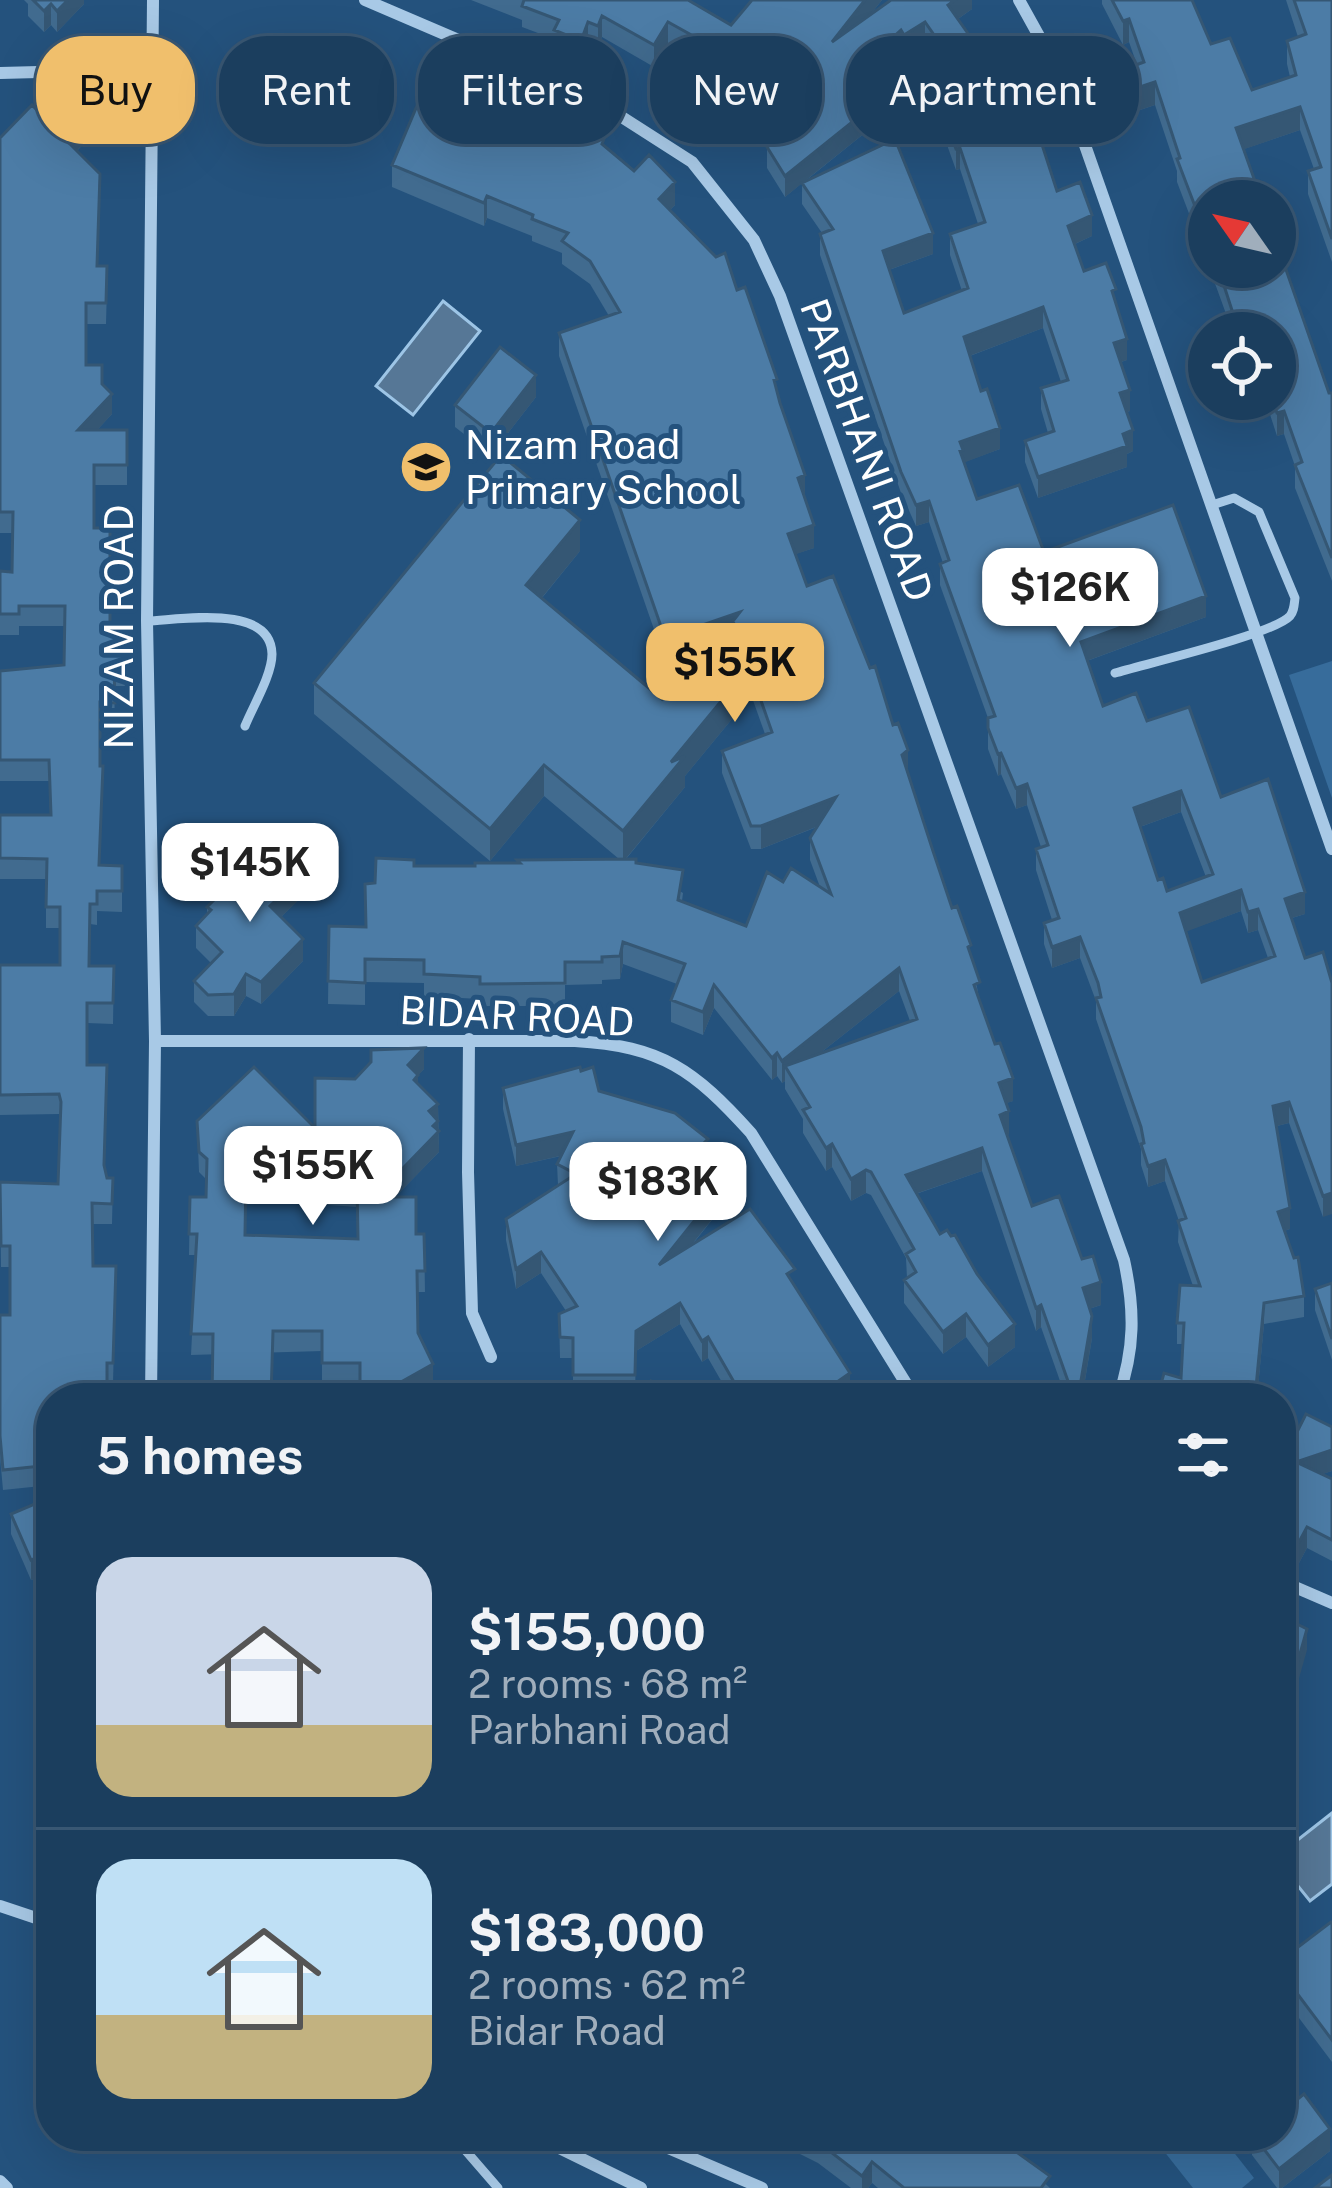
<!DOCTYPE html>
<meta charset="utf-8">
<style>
body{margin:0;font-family:"Public Sans",sans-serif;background:#244564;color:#f1f3f6;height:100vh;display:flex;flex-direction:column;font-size:45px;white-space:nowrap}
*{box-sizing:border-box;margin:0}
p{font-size:39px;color:#a0aebc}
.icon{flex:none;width:66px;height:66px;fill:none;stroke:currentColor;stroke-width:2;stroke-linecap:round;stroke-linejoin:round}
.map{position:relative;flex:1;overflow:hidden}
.drawer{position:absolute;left:36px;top:1383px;width:1260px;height:768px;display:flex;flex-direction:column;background:#1b3e5e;border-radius:48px;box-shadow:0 12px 48px #0002,0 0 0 3px #395773}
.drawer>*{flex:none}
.top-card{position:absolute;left:36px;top:36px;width:1260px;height:108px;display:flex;gap:24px}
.needle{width:78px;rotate:304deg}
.buttons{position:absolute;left:1188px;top:180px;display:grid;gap:24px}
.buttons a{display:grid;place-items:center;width:108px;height:108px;border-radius:50%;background:#1b3e5e;box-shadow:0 12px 48px #0002,0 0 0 3px #395773;font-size:60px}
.price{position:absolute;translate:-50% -102px;padding:0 27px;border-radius:24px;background:#fff;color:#222;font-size:39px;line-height:78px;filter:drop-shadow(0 3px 6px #0008)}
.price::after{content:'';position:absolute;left:50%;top:72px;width:36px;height:27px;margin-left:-18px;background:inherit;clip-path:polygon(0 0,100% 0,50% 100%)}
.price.active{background:#f0bf6c;color:#111}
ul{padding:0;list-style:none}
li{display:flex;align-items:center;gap:36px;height:300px;padding:0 60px}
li+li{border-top:3px solid #395773}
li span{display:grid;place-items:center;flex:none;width:336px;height:240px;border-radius:36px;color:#555}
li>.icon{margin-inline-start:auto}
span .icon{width:144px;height:144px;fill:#fffc;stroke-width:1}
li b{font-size:51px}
h2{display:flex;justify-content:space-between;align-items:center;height:144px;padding:0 60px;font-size:51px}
.pill{padding:0 42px;border-radius:48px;background:#1b3e5e;box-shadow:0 12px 48px #0002,0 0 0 3px #395773;font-size:42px;line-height:108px}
.pill.active{background:#f0bf6c;color:#111}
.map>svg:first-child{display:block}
.green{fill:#376c9b}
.water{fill:#567796;stroke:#9dc5e6;stroke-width:3}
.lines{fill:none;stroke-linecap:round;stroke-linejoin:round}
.lane{stroke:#a8c9e6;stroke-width:9}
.street{stroke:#a8c9e6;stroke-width:12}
.wall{fill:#416b8f;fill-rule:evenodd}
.shaded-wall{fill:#355774}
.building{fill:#4c7ca6;stroke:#355774;stroke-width:3;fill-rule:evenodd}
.labels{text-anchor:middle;stroke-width:10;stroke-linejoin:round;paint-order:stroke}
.poi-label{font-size:39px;fill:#fff;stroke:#24527d;text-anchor:start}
.street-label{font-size:39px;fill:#fff;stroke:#24527d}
</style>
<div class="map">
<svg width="1332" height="2188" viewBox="0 0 1332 2188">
<rect width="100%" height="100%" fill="#24527d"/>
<g class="green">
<path d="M1332 661V798L1289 675Z"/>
<path d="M1152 2136H1221L1254 2178 1242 2188H1193Z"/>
</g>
<g class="water">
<path d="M443 301 480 331 413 415 376 386Z"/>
<path d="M1332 1813V1884L1310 1901 1281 1865V1853Z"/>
</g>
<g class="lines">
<g class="lane">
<path d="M147 621C180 620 271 603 272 654 272 675 253 706 245 726"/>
<path d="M1115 673C1145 664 1274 634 1290 616 1294 611 1294 606 1295 598L1259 512 1234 498 1212 505"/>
<path d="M453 2136 498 2188"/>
</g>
<g class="street">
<path d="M365 0 589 96 692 162 754 240 780 296 1124 1260C1135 1310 1135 1349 1118 1398"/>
<path d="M1019 0 1060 74 1332 849"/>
<path d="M0 73 155 69"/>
<path d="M469 1039 468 1172 472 1313 491 1357"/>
<path d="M155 1041H575C662 1046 694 1070 751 1133L915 1398"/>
<path d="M151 1398 155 1041 147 621 153 0"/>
<path d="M1281 1581 1332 1603"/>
<path d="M0 1906 51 1923"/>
<path d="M535 2136 641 2188"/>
<path d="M640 2136 762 2188"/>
<path d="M0 2181 7 2188"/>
</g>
</g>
<g class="wall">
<path d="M24 0H84V4L57 32 51 25 44 32 28 16V4Z"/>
<path d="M471 0H688L731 25 751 0H882L870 15 972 0V9L958 19 1057 191 1092 236 1075 244 1084 271 1116 302 1127 360 1121 362 1130 411 1127 412 1133 451 1127 454V467L1038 498 1025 462V441L1048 433 1041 409V388L1061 382 1043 328 970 356 1000 449 964 462 977 499 1044 552 1206 617 1087 661 1103 706 1147 721 1221 797 1305 914 1292 918 1305 958 1323 952V1217L1289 1123 1277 1126 1290 1229 1284 1231 1304 1296V1317L1264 1324 1257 1398H1157L1181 1378 1183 1344H1177V1323L1193 1286 1178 1242 1179 1221 1165 1181 1148 1187 1141 1165V1149L1096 1019V1001L1080 958 1052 968 1044 944V923L1052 920 1036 870V849L1041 847 1027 805 1016 809 1001 774 998 776 988 749V718L940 585V564L943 563 929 522 916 526 901 493 820 255V234L822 233 802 204V183L785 197 767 168V147L783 137 751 105 725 131 701 107V85L712 68 668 43 654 67 602 37 598 47 588 44 581 62 554 51V39L522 27V20ZM925 43 946 73 954 67 971 115 947 124V145L956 170 960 169 978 224 950 234V255L962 291 904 313 889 270 933 254 804 182 871 128 858 90 901 51 904 56ZM1181 812 1206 877 1167 891 1158 880 1140 827ZM1241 911 1248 933 1258 930 1268 958 1202 982 1186 931Z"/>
<path d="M1102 0H1192L1211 44 1252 90 1290 77 1287 64V41L1298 37 1286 0H1332V262L1308 194V171L1314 169 1300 130 1244 149 1209 201V266L1177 182V171L1155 105 1140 110 1133 90V66L1137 65 1129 42 1123 45 1102 4Z"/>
<path d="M440 79 520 90 608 149 675 205 670 210 737 290 777 393 805 498 814 548 795 554 807 586 907 773 952 908 971 956 980 1003 1013 1101 1006 1103 1009 1134 1007 1135 1032 1206 1082 1259 1101 1305 1089 1309 1092 1338 1082 1398H1066L1041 1327 1036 1331 982 1171 916 1194 940 1234 1015 1347 988 1367 966 1337 943 1354 904 1303V1280L907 1278 906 1258 871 1195 866 1193 851 1201 832 1167 826 1171 803 1133V1119L785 1089V1081L782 1083 777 1076 772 1080 714 1008 703 1035 671 1022V1000L677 984 623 964 620 979 602 980V984L565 985V1006H480V999L424 996V983L365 982V1005L328 1004 329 926 365 927 375 883 414 866H475L517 863V860L619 859 544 796 490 861 314 714V683L580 551 542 598 662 699 732 719 685 776V787L626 859 683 893 682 901 746 926 783 882 820 887 810 860V838L817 827 761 849H751L722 773V751L765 734 733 644V637L665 661 559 356V333L609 316 590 284 562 264V253L532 241V236L487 218 484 226 392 187V165ZM899 991 910 1021 819 1054Z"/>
<path d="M0 138 88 139 77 151 98 266 107 286 106 324H86V365L102 384 112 414 97 430H127V485H94V528L110 623H127V686H114L115 723H100V866H122V912L97 911V925L90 924 89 966H114L113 1024 87 1023V1065L107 1178H113L112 1224H93V1266H116L113 1384 51 1398V1485L3 1490 0 1457V1315H10V1267H1L0 1182 58 1184 60 1120 59 1114 0 1115V965H60V928H46V879H0V815H50L49 781H0V671L64 665 65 626H19V635H0V571L12 572 13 533H0Z"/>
<path d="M1209 267H1275L1329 393H1332V581L1295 488V466L1284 434 1277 436 1265 399H1275V333H1233Z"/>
<path d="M536 397 491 455 455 427V405Z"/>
<path d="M317 882 281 917 303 961 261 1004 246 996 234 1016H208L194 1002V981L211 963 196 948V926L207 915V907Z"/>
<path d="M424 1069 418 1075V1084L438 1104 439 1152 395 1197 416 1234H424L425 1292H417L418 1333 433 1385 423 1391 360 1383 322 1384V1351L191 1355 196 1255H189L190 1197H206V1179L199 1172 197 1121 315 1128 355 1079ZM246 1196 315 1198V1204L357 1207 358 1239 245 1235Z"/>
<path d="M581 1071 599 1091 708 1148 735 1191 692 1245 795 1286 850 1394 727 1391 708 1358 702 1362 680 1324 636 1351 635 1396 573 1395V1358H560L559 1314 566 1311 541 1273 516 1289 506 1240V1219L558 1185 557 1164 561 1156 516 1166 503 1109V1088Z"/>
<path d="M1332 1283V1360L1315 1310V1289Z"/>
<path d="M1281 1441 1332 1471 1322 1474 1332 1479V1561L1307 1548 1299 1563 1281 1554Z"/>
<path d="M51 1497V1572L31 1580 11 1534V1514Z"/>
<path d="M1331 1922 1332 2062 1281 1994V1960Z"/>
<path d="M764 2136H994L1050 2188H878L872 2183 868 2188H851L818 2163Z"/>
<path d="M1252 2136H1281L1330 2151 1282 2188H1277L1252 2155Z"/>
</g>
<g class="shaded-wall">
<path d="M68 0H84V4L57 32V11Z"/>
<path d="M865 0H882L832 63V42Z"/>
<path d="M955 0H972V9L948 26V5Z"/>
<path d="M51 4V25L44 32V11Z"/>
<path d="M602 16V37L598 47V26Z"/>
<path d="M1129 19V42L1123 45V21Z"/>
<path d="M588 22V44L581 62V41Z"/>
<path d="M668 22V43L654 67V45Z"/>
<path d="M925 22V43L904 56V35Z"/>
<path d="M901 30V51L848 99V78Z"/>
<path d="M954 46V67L946 73V52Z"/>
<path d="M1155 82V105L1140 110V87Z"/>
<path d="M751 84V105L725 131V110Z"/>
<path d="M871 107V128L785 197V176Z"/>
<path d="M1300 107V130L1236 152V128Z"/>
<path d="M88 119V139L67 161V141Z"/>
<path d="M960 148V169L956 170V149Z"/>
<path d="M675 182V205L659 222V199Z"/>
<path d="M487 196V218L484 226V203Z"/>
<path d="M1092 215V236L1068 247V226Z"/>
<path d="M933 233V254L883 272V251Z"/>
<path d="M1043 307V328L964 358V337Z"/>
<path d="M1127 339V360L1114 364V343Z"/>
<path d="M536 375V397L491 455V433Z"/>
<path d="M1130 390V411L1120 414V393Z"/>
<path d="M112 394V414L78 451V430Z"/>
<path d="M1284 411V434L1277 436V413Z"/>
<path d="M1000 428V449L963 463 960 472V442Z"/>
<path d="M1133 430V451L1127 454V467L1038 498V477Z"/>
<path d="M805 475V498L798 478Z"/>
<path d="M929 501V522L916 526V505Z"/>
<path d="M580 520V551L526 617V585Z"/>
<path d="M814 525V548L788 557V534Z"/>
<path d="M1206 596V617L1081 663V642Z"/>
<path d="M740 612 733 621V637L665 661V638Z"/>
<path d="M732 688V719L685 776V787L623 862V831L671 762Z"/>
<path d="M908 750V772L902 755Z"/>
<path d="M1001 753V774L998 776V754Z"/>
<path d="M544 765V796L490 861V829Z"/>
<path d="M1027 784V805L1016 809V788Z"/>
<path d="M1181 791V812L1134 829V808Z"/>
<path d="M836 797V819L761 849V826Z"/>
<path d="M317 860V882L270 928V906Z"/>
<path d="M1241 890V911L1180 934V913Z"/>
<path d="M1305 892V914L1285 920V899Z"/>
<path d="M1258 909V930L1248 933V912Z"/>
<path d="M1080 937V958L1052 968V947Z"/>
<path d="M303 939V961L261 1004V982Z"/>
<path d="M623 942V964L620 979V956Z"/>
<path d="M899 968V991L791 1076 785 1066V1081L782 1083V1061Z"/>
<path d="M246 974V996L234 1016V994Z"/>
<path d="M714 985V1008L703 1035V1012Z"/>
<path d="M424 1048V1069L417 1077 418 1075V1096L408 1065Z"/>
<path d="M777 1053V1076L772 1080V1058Z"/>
<path d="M1013 1078V1101L999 1106V1083Z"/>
<path d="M1289 1102V1123L1273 1127V1106Z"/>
<path d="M438 1104 439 1152 375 1218V1197L429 1111Z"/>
<path d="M1009 1111V1134L1000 1137V1115Z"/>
<path d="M573 1132V1153L516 1166V1145Z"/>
<path d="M832 1144V1167L826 1171V1148Z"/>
<path d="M982 1148V1171L906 1197V1175Z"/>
<path d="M1165 1160V1181L1148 1187V1166Z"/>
<path d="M735 1170V1191L659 1285V1265Z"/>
<path d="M866 1170V1193L851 1201V1179Z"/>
<path d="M1332 1193V1214L1323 1217V1196Z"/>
<path d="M1290 1208V1229L1278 1233V1212Z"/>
<path d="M541 1252V1273L516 1289V1269Z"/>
<path d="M1101 1282V1305L1083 1311V1288Z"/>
<path d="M680 1303V1324L636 1351 635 1396 636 1331Z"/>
<path d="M1264 1303V1324L1257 1398H1255Z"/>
<path d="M1041 1305V1327L1036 1331V1308Z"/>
<path d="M966 1314V1337L943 1354V1332Z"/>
<path d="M1092 1316V1338L1082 1398H1078Z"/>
<path d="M1015 1324V1347L988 1367V1345Z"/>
<path d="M708 1337V1358L702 1362V1341Z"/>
<path d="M433 1364V1385L410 1398 401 1382Z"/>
<path d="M850 1373V1394L845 1398H814Z"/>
<path d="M1332 1450V1471L1296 1483V1462Z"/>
<path d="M1307 1527V1548L1299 1563V1542Z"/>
<path d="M51 1551V1572L31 1580V1560Z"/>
<path d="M1307 1629V1650L1281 1742V1721Z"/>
<path d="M1291 1729V1750L1281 1765V1743Z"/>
<path d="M1330 2129V2151L1282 2188H1279V2169Z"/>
<path d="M872 2162V2183L868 2188H862V2176Z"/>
</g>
<g class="building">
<path d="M33 0H68L57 11 51 4 44 11Z"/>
<path d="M524 0H688L731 25 752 0H865L832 42 891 0H955L948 5 991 66 1008 60 1027 98 1057 191 1080 182 1092 215 1068 226 1084 271 1106 263 1116 289 1112 291 1127 339 1114 343 1130 390 1120 393 1133 430 1123 434 1127 446 1038 477 1025 441 1054 431 1041 388 1068 380 1043 307 964 337 981 391 987 389 1000 428 960 442 963 450 960 451 977 499 1019 485 1044 552 1173 505 1206 596 1081 642 1103 706 1136 693 1147 721 1189 707 1221 797 1268 779 1305 892 1285 899 1305 958 1323 952 1332 983V1193L1323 1196 1289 1102 1273 1106 1290 1208 1278 1212 1294 1258 1298 1257 1304 1296 1264 1303 1255 1398H1157L1164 1373 1181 1378 1184 1323H1177L1180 1285 1200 1286 1178 1221 1186 1218 1165 1160 1148 1166 1141 1144 1144 1143 1141 1127 1096 998 1101 997 1098 983 1080 937 1052 947 1044 923 1059 918 1036 849 1048 845 1027 784 1016 788 1001 753 998 754 988 728V718L995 716 940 564 949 560 929 501 916 505 901 472 820 234 833 229 802 183 895 139 933 233 883 251 904 313 968 288 950 234 985 222 960 148 956 149 947 124 977 113 954 46 946 52 925 22 904 35 901 30 848 78 871 107 785 176 767 147 796 129 751 84 725 110 701 85 722 52 668 22 654 45 602 16 598 26 588 22 581 41 554 30 559 20 522 6ZM1181 791 1213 874 1167 891 1163 878 1158 880 1134 808ZM1241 890 1248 912 1258 909 1275 956 1202 982 1180 913Z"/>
<path d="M1112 0H1192L1211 44 1230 38 1252 90 1296 75 1287 41 1306 34 1294 0H1332V239L1308 171 1321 167 1300 107 1236 128 1262 201H1209V243L1177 159 1180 158 1155 82 1140 87 1133 66 1144 62 1129 19 1123 21Z"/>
<path d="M450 59 483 73 489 60 520 74 514 88 608 129 602 144 634 171 649 155 675 182 659 199 716 257 725 253 737 290 745 287 777 379 774 380 780 403 805 475 798 478 814 525 788 534 807 586 833 576 870 668 875 666 893 725 898 723 908 750 902 755 933 851 952 908 957 906 971 945 968 947 980 982 974 985 995 1044 1000 1043 1013 1078 999 1083 1009 1111 1000 1115 1032 1206 1059 1196 1082 1259 1093 1256 1101 1282 1083 1288 1092 1316 1078 1398H1074L1041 1305 1036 1308 982 1148 906 1175 940 1234 947 1230 951 1236 955 1235 977 1274 1015 1324 988 1345 966 1314 943 1332 904 1280 916 1272 906 1254 914 1249 871 1172 866 1170 851 1179 832 1144 826 1148 803 1110 810 1107 785 1066 917 1019 899 968 782 1061 777 1053 772 1058 714 985 703 1012 671 1000 685 964 623 942 620 956 602 957V962H565V983L480 984V977L424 974V960L365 959V983L328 981 329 926 366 927 365 884 375 883 376 858 414 860V866H475V863H520L517 860 636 859V863L683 870 678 900 746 926 767 872 783 882 791 868 831 894 810 838 836 797 761 826H751L722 751 772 732 733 621 740 612 665 638 559 333 620 312 590 261 562 241 568 233 532 219 533 215 487 196 484 203 392 165 430 75 440 79Z"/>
<path d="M61 93 88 119 67 141 100 174 97 266H107L106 303H86V365H102V384L112 394 78 430H127V465H94V528H110V623H127V665H114L115 703 100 702V766H103L99 865 122 866V891H97V904H90L89 966H114L113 1003H87V1065H107L104 1165 107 1178H113L112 1204 92 1203 93 1266H116L113 1363H107V1398H51V1465L3 1470 0 1436V1315H10V1246H1L0 1182 58 1184 61 1102 59 1094 0 1095V965H60V907H46L47 859 0 858V815H51L49 760H0V671L64 665 65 606H19V614H0V571L12 572 13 512H0V138L32 105 36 109 49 95 54 100Z"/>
<path d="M1275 238 1329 393H1332V558L1295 465 1302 462 1284 411 1277 413 1272 399H1275V333H1235L1239 332 1218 267H1275Z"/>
<path d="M500 347 536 375 491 433 455 405Z"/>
<path d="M501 455 580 520 526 585 662 699 695 658 732 688 671 762 685 756 623 831 544 765 490 829 314 683Z"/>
<path d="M246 859 317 860 270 906 303 939 261 982 246 974 234 994 208 995 194 981 222 952 196 926 211 910 207 907 246 868Z"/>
<path d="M424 1048 408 1065 418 1075 414 1080 438 1104 429 1111 438 1121 433 1126 439 1131 375 1197H416V1234H424L425 1271H417L418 1333 433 1364 401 1382 441 1398H360V1363H322V1331H273L271 1398H212L213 1334H191L197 1234H189L190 1197H206L207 1159 199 1152 197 1121 254 1067 315 1128V1078L355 1079 371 1062V1050ZM246 1175 315 1178V1183L357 1186 358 1239 245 1235Z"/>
<path d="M580 1067 581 1071 593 1067 599 1091 675 1113 708 1139 703 1144 735 1170 659 1265 750 1209 795 1269 787 1274 850 1373 814 1398H715L731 1388 729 1385 734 1382 708 1337 702 1341 680 1303 636 1331 635 1375H573V1338L560 1337 559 1314 577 1306 541 1252 516 1269 506 1219 576 1174 557 1164 573 1132 516 1145 503 1088Z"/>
<path d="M1332 1283V1339L1315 1289Z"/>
<path d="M651 1381 679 1398H641Z"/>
<path d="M1306 1414 1332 1427V1450L1296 1462 1332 1479V1540L1307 1527 1299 1542 1281 1533V1441L1290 1446Z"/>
<path d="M51 1497V1551L31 1560 11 1514Z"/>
<path d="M1281 1616 1307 1629 1281 1721Z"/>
<path d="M1281 1722 1291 1729 1281 1743Z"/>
<path d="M1331 1922H1332V2040L1281 1972V1960Z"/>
<path d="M1304 2094 1330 2129 1279 2169 1254 2136H1281V2112Z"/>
<path d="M805 2136H994L1050 2176 1041 2188H904L872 2162 862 2176 818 2142Z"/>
<path d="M1332 2175V2188H1315Z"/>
</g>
<defs>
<g id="school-disc" transform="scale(2.7)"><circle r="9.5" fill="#f0bf6c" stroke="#24527d"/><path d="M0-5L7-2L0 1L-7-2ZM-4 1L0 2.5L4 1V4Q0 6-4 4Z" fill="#111"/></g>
</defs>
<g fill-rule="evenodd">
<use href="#school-disc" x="426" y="467"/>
</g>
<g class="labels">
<g class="poi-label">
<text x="465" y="459">Nizam Road<tspan x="465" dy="45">Primary School</tspan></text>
</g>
<g class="street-label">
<text transform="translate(867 450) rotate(70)" y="14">PARBHANI ROAD</text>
<text transform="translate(119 627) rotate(-90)" y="14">NIZAM ROAD</text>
<text transform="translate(517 1016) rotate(3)" y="14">BIDAR ROAD</text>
</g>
</g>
</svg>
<div class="buttons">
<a><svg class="needle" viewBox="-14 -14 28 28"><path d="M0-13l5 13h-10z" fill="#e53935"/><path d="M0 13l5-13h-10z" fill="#a0aebc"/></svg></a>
<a><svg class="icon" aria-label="locate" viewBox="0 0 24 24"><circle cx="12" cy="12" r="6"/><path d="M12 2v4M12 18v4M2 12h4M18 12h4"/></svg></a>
</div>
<b class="price" style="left:1070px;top:650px">$126K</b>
<b class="price active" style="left:735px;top:725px">$155K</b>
<b class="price" style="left:250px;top:925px">$145K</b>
<b class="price" style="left:313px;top:1228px">$155K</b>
<b class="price" style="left:658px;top:1244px">$183K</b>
<div class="top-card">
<a class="pill active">Buy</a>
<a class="pill">Rent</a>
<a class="pill">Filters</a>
<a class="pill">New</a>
<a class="pill">Apartment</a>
</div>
<section class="drawer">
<h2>5 homes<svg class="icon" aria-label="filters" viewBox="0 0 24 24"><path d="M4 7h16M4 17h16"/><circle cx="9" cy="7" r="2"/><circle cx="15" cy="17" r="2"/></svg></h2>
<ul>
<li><span style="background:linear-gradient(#c9d6e8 70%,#c2b280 0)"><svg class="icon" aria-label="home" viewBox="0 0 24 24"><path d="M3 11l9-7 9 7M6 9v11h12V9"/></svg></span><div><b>$155,000</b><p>2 rooms · 68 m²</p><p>Parbhani Road</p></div></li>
<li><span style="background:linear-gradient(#bfe0f5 65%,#c2b280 0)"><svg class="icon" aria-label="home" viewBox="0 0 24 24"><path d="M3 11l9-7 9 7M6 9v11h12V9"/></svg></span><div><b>$183,000</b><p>2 rooms · 62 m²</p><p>Bidar Road</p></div></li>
</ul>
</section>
</div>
